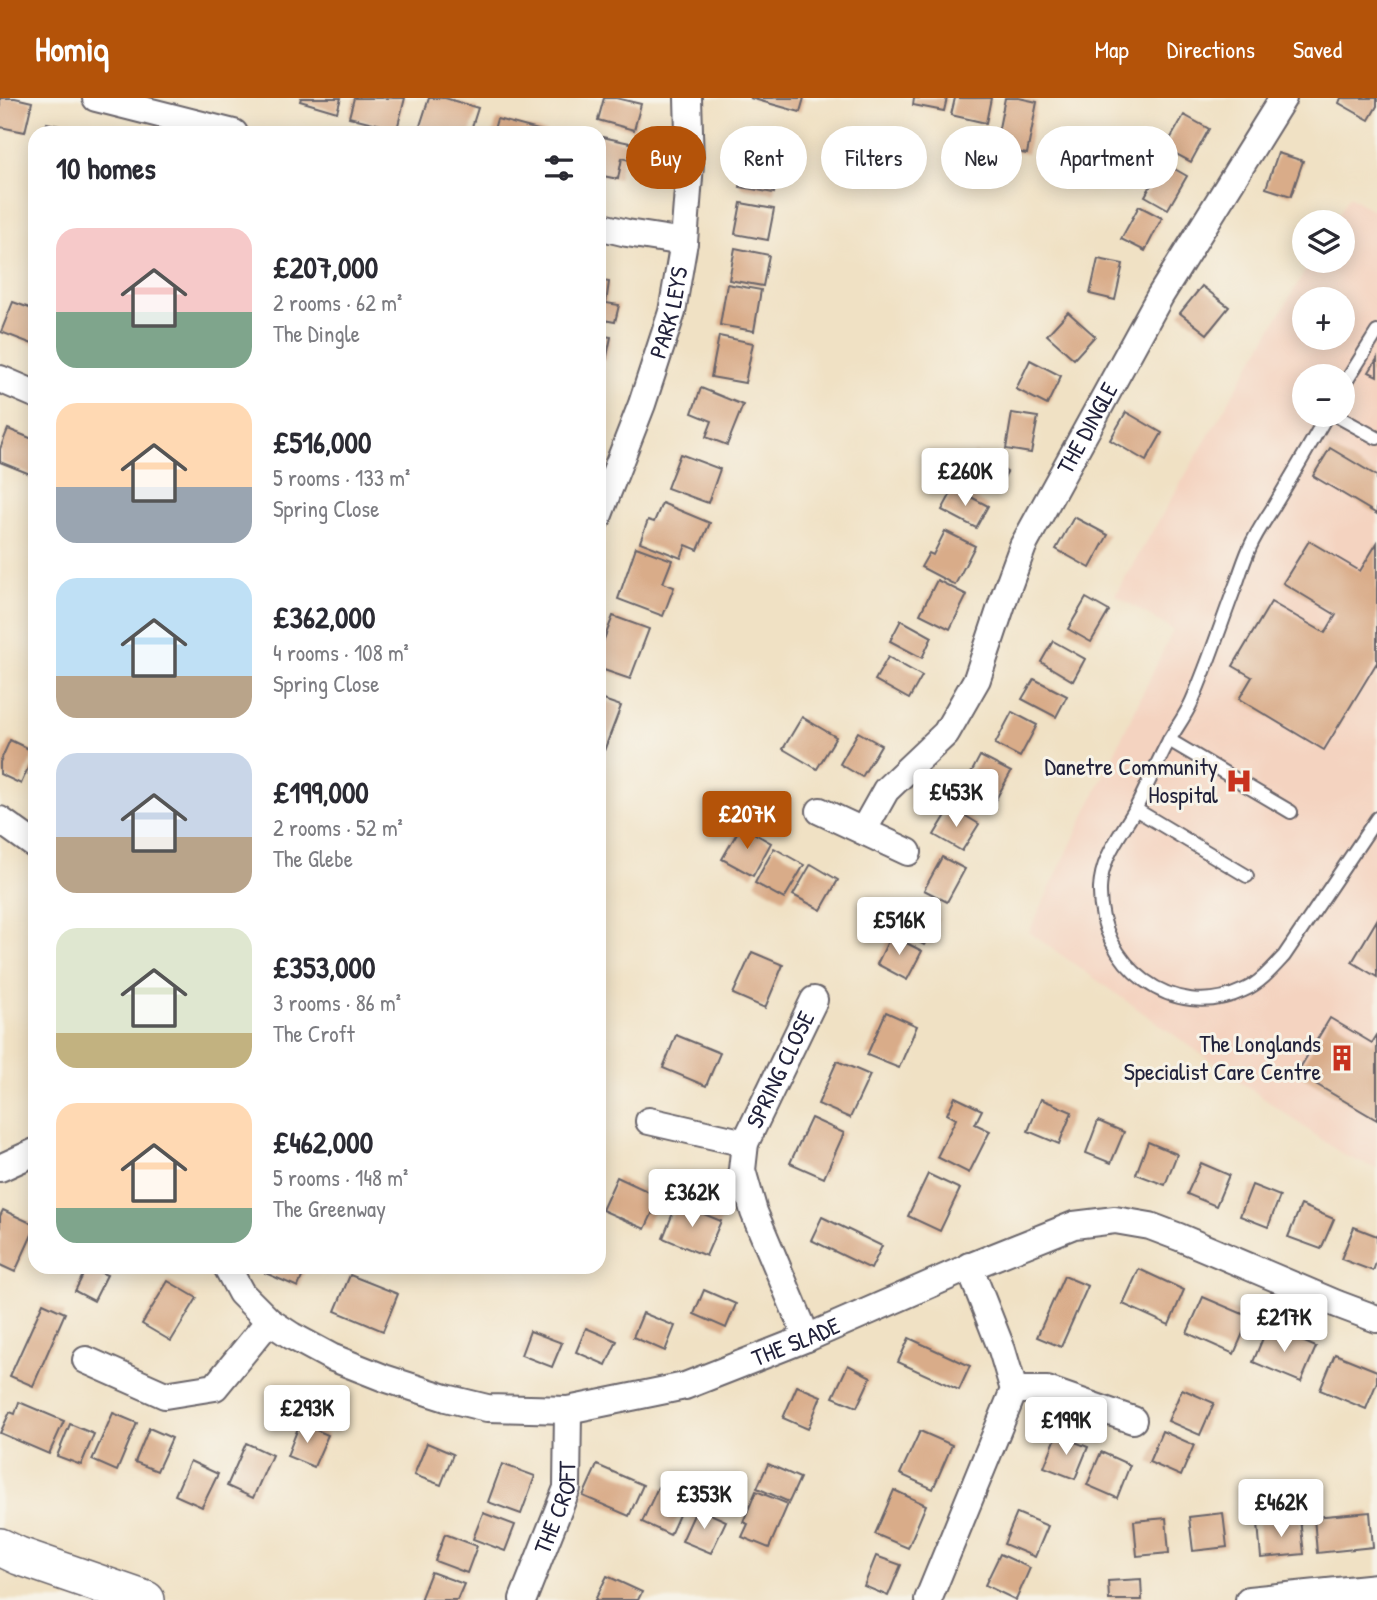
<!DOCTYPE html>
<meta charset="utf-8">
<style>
body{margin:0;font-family:"Patrick Hand",sans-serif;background:#f7f7f7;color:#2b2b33;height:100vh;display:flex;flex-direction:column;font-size:26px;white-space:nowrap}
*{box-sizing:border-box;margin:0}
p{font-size:23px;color:#7c7c81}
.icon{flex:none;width:38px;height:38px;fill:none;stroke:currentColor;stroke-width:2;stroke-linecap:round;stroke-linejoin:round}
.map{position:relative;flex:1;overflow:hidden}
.sheet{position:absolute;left:28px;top:28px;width:578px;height:1148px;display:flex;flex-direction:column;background:#fff;border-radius:21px;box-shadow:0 4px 18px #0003}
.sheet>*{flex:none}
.top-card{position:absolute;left:626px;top:28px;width:644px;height:63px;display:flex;gap:14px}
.buttons{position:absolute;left:1292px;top:112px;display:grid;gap:14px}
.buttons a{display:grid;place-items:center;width:63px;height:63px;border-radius:50%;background:#fff;box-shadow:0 4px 18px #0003;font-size:35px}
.price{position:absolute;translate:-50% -60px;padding:0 16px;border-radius:7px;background:#fff;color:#222;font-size:23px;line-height:46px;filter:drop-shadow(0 2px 4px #0008)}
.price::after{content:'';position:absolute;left:50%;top:42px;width:21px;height:16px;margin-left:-10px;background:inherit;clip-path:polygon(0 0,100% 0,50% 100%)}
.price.active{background:#b45309;color:#fff}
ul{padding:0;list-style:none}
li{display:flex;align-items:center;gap:21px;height:175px;padding:0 28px}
li span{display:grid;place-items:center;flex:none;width:196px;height:140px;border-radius:21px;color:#555}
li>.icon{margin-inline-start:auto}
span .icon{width:84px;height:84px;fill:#fffc;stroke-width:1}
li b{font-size:30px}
h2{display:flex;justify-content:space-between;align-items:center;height:84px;padding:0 28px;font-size:30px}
.tag{padding:0 24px;border-radius:32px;background:#fff;box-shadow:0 4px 18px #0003;font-size:24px;line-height:63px}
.tag.active{background:#b45309;color:#fff}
header{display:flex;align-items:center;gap:42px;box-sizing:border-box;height:98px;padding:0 35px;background:#b45309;color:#fff}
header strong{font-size:33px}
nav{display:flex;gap:38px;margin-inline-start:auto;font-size:24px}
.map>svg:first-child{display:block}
.built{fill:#f4d3c0;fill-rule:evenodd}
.building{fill:#d9ac89}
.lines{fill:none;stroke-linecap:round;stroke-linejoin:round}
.lane-casing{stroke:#6a656b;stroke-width:16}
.street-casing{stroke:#6a656b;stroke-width:30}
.secondary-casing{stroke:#6a656b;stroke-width:40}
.lane{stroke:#fff;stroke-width:12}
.street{stroke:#fff;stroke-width:26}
.secondary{stroke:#fff;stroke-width:37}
.labels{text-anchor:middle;stroke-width:6;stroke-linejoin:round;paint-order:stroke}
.street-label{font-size:24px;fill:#22223b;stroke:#f7f3e8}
.poi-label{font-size:24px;fill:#22223b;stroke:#f7f3e8;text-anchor:end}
</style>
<header>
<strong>Homiq</strong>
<nav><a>Map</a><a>Directions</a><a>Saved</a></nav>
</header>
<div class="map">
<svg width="1377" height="1502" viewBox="0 0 1377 1502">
<rect width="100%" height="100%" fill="#f7f3e8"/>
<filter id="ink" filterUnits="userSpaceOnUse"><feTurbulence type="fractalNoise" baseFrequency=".0143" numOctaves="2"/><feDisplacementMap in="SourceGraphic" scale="14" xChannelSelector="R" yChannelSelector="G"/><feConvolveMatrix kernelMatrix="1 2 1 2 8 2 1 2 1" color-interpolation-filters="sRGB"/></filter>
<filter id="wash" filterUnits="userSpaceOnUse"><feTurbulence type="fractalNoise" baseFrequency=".00686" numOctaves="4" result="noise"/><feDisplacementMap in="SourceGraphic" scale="28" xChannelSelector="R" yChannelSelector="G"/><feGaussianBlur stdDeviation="1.57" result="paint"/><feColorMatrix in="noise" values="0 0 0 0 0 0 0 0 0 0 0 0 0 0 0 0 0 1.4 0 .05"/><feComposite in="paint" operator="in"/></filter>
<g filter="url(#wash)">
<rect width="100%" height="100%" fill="#f0e1c4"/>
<path class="built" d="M1349 98 1377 115V1071L1345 1058 1029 834 1173 532 1115 497 1311 163H1342V124H1334ZM1304 201H1342V240H1304ZM1304 278H1342V317H1304Z"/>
<g id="blocks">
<g class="building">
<path d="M0 0H15L32 4 25 34 0 29Z"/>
<path d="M301 0H341L337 14 300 3Z"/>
<path d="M354 0H405L397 31 349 19Z"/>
<path d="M429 0H445L478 10 470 35H432L419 31Z"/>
<path d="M604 0H616L641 6 634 32 598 22Z"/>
<path d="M750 0H804L800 14Z"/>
<path d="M914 0H947L944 13 913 7Z"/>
<path d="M955 0H991L986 25 951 17Z"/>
<path d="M1005 0H1019L1037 4 1027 56 995 50Z"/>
<path d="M1341 0H1377V8L1369 22 1339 5Z"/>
<path d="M1184 17 1209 31 1191 64 1165 50Z"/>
<path d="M497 21 546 34V35H493Z"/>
<path d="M47 25 85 34V35H44Z"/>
<path d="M598 38 639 47 636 64 622 60 618 81 598 77Z"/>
<path d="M747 48 781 54 774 95 740 89Z"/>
<path d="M1278 55 1303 63 1291 98 1266 90Z"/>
<path d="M1164 65 1187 78 1168 111 1145 98Z"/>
<path d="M741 105 774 111 768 142 735 136Z"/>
<path d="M1139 108 1162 120 1145 153 1121 141Z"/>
<path d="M735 150 769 157 763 188 729 182Z"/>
<path d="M1098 161 1123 166 1115 202 1090 196Z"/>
<path d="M598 182 609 184 606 205 619 207 615 224 598 221Z"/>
<path d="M727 186 761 192 754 233 720 227Z"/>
<path d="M1202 188 1229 209 1207 236 1180 215Z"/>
<path d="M13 204 35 212V247L1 234Z"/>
<path d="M1068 214 1095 238 1074 261 1047 237Z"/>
<path d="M598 237 611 239 606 263 598 261Z"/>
<path d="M719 238 753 245 745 285 711 279Z"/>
<path d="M1377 261V278L1369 274Z"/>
<path d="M1030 262 1061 278 1047 307 1016 291Z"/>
<path d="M701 290 743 307 727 347 706 339 712 323 692 315Z"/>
<path d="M1126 314 1162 335 1146 363 1110 342Z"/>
<path d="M1012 315 1038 319 1031 355 1006 351Z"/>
<path d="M8 331 35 342V378L0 364V351Z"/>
<path d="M1330 350 1377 378V416L1313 378Z"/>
<path d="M975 355 1007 374 996 394 963 376Z"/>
<path d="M680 356 720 371 708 405 667 390Z"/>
<path d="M954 390 988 408 976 430 942 412Z"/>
<path d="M662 405 710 425 698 452 686 447 681 460 640 444 648 422 654 424Z"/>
<path d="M1074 419 1108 437 1090 470 1056 451Z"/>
<path d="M945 433 975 448 955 487 921 469 929 455 933 457Z"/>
<path d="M1309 443 1360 473 1377 445V567L1376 566 1324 652 1239 601 1252 579 1233 568 1271 504 1325 535 1336 517 1283 485Z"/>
<path d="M636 449 672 462 663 485 674 489 663 518 618 501Z"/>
<path d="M937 482 967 497 950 531 920 516Z"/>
<path d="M1086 500 1109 513 1091 544 1068 531Z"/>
<path d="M613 518 649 531 630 581 598 570V557Z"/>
<path d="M901 522 932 539 922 560 890 543Z"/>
<path d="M1053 543 1085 561 1073 583 1041 564Z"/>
<path d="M888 559 922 578 909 601 875 582Z"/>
<path d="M1034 581 1067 598 1056 619 1022 601Z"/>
<path d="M598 600 621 608 602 658 598 657Z"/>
<path d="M1012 614 1037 627 1020 659 995 646Z"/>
<path d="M802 619 836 639 817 671 783 651Z"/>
<path d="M858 634 881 647 862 679 840 666Z"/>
<path d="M10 642 35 654 21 686 0 676V664Z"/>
<path d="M980 658 1011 674 990 712 960 696Z"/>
<path d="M35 663V679L29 676Z"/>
<path d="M951 709 979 726 962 753 934 737Z"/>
<path d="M741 728 771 745 753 778 722 761Z"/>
<path d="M774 750 804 767 784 801 755 785Z"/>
<path d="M942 759 965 771 947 804 924 792Z"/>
<path d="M811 766 838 782 821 812 793 797Z"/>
<path d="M910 804 939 820 924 847 895 831Z"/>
<path d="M1377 822V879L1352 864Z"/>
<path d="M891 837 922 853 907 882 877 866Z"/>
<path d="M752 854 783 867 765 910 733 896Z"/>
<path d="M886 914 917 928 899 970 867 957Z"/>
<path d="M1330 920 1372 945 1377 937V1022L1297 975Z"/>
<path d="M676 937 720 955 706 988 663 970Z"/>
<path d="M837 963 870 977 850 1020 818 1006Z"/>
<path d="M955 999 982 1012 975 1026 990 1033 969 1075 937 1059 956 1021 947 1016Z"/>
<path d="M1041 1001 1072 1014 1059 1046 1028 1033Z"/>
<path d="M811 1020 844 1035 824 1080 790 1065Z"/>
<path d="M1098 1023 1124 1034 1111 1065 1086 1055Z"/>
<path d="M1148 1044 1177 1056 1165 1087 1136 1076Z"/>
<path d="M1201 1065 1229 1077 1216 1108 1187 1096Z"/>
<path d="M928 1076 960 1091 940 1133 908 1118Z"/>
<path d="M617 1079 660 1099 645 1131 602 1112Z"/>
<path d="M1252 1087 1280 1098 1268 1129 1240 1118Z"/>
<path d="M677 1105 721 1123 706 1158 663 1140Z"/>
<path d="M1301 1107 1334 1121 1321 1151 1288 1139Z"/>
<path d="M3 1112 35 1127V1130L15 1174 0 1167V1118Z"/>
<path d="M822 1119 882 1148 871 1171 811 1142Z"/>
<path d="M1354 1129 1377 1138V1162L1373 1173 1341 1161Z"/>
<path d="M87 1169 107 1177 94 1203 75 1193Z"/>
<path d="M267 1169H306L298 1189 265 1175Z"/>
<path d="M1139 1171 1184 1192 1169 1227 1123 1206Z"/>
<path d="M350 1177 398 1196 383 1233 335 1213Z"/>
<path d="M1064 1178 1088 1188 1061 1249 1037 1239Z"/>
<path d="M168 1183 197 1200 171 1243 142 1226Z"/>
<path d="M704 1192 736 1206 726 1230 694 1216Z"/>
<path d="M1203 1199 1250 1219 1234 1256 1187 1235Z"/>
<path d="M43 1205 65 1215 33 1288 10 1278Z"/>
<path d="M643 1215 675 1228 665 1253 633 1239Z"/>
<path d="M1268 1228 1316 1249 1301 1284 1253 1264Z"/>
<path d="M586 1230 617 1243 606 1267 576 1254Z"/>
<path d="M530 1233 562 1245 552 1269 521 1257Z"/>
<path d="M909 1240 970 1268 959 1292 898 1264Z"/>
<path d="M1335 1256 1377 1273V1284L1366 1311 1320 1292Z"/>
<path d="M848 1267 871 1279 857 1309 833 1299Z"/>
<path d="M797 1288 821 1298 808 1331 783 1320Z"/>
<path d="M1182 1291 1214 1305 1200 1337 1168 1323Z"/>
<path d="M19 1304 64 1323 49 1356 0 1335 10 1314 15 1316Z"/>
<path d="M113 1315 137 1325 117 1373 92 1362Z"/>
<path d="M300 1325 328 1337 314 1369 287 1358Z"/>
<path d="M70 1326 94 1336 81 1367 57 1358Z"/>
<path d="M149 1330 172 1340 157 1373 135 1364Z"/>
<path d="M920 1333 952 1347 933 1391 900 1376Z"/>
<path d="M1162 1333 1194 1347 1181 1378 1149 1364Z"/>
<path d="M1057 1337 1088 1349 1075 1381 1044 1369Z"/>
<path d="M246 1345 272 1357 253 1400 227 1388Z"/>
<path d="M427 1345 453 1356 441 1387 414 1377Z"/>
<path d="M1101 1354 1130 1367 1117 1400 1087 1387Z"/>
<path d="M190 1363 218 1376 202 1409 175 1397Z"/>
<path d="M502 1366 535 1378 521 1416 488 1404Z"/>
<path d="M768 1366 800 1380 789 1404 757 1390Z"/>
<path d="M597 1367 643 1387 629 1418 583 1398Z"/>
<path d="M658 1389 686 1401 670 1437 642 1424Z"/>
<path d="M894 1392 926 1407 908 1450 875 1436Z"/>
<path d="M756 1393 788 1406 769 1450 742 1439 748 1426 743 1424Z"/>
<path d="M697 1410 726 1423 711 1455 682 1443Z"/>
<path d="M1370 1414 1373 1449 1317 1455 1314 1419Z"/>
<path d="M483 1415 515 1427 505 1453 473 1441Z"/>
<path d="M1017 1415 1048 1428 1035 1459 1004 1446Z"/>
<path d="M1223 1415 1227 1449 1193 1453 1189 1419Z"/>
<path d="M1166 1420 1169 1455 1137 1458 1134 1423Z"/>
<path d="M1300 1421 1304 1456 1261 1460 1258 1425Z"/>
<path d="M445 1436 477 1448 467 1475 435 1463Z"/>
<path d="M1000 1456 1030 1470 1016 1502 985 1487Z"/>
<path d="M876 1458 901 1467 888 1498 864 1488Z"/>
<path d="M431 1474 464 1486 457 1502H420Z"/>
<path d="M607 1478 642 1494 638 1502H595Z"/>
<path d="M1141 1481 1142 1502H1109L1108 1483Z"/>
</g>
</g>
</g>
<g filter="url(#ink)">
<use href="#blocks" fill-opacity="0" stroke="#6a656b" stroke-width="2"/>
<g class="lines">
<g class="lane-casing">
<g id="lane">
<path d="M1342 290 1377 234"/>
<path d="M1327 317C1310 347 1292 378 1274 408 1266 421 1256 435 1250 449 1245 460 1241 472 1237 484 1222 523 1209 564 1192 603 1186 617 1176 630 1168 644 1157 665 1147 688 1136 710 1121 737 1101 759 1100 791 1098 866 1172 926 1244 892 1260 885 1272 871 1284 858L1377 720"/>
<path d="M1335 317 1377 340"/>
<path d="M1169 642 1291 714"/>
<path d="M1135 711 1247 778"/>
</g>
</g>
<g class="street-casing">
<g id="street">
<path d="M96 0 234 35"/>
<path d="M598 128 627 135 684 144"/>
<path d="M0 281 35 296"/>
<path id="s1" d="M598 419 642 306 672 214 684 144 690 66 688 0"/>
<path d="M820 713 908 754"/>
<path d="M0 722 35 747"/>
<path id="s2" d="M863 733 886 692 946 635 977 581 1005 497 1023 448 1160 198 1283 0"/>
<path d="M649 1023 745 1045"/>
<path d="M0 1070 35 1054"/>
<path id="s3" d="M227 1169 241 1195 269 1223 292 1238 331 1259 384 1280 446 1300 487 1310 568 1312 685 1288 807 1240 974 1167 1074 1127 1115 1122 1150 1128 1179 1139 1337 1206 1377 1221"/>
<path id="s4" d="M807 1240 754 1114 742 1072 745 1045 814 902"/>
<path d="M86 1262 165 1297 215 1289 269 1223"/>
<path d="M1014 1292H1047L1133 1322"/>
<path id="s5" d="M523 1501 567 1390 568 1312"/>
<path d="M928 1502 1014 1292 1002 1252 969 1168"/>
<path d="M1249 1502 1377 1489"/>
</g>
</g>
<g class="secondary-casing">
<path id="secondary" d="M0 1449 19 1458 146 1502"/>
</g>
<use href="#lane" class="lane"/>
<use href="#street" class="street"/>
<use href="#secondary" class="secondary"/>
</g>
</g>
<defs>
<g id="hospital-bare" transform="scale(2.1)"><path d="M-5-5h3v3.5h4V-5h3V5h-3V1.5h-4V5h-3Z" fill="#c8321e" stroke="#f7f3e8" stroke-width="2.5" paint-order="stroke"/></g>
<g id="building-bare" transform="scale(2.1)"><path d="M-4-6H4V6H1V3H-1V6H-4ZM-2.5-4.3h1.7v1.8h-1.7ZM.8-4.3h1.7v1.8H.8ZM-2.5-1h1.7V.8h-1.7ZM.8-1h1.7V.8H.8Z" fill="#c8321e" stroke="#f7f3e8" stroke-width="2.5" paint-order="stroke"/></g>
</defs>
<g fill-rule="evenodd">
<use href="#hospital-bare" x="1239" y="683"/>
<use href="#building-bare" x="1342" y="960"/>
</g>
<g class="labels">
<g class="street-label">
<text dy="8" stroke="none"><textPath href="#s1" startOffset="217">PARK LEYS</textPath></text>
<text dy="8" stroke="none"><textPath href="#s2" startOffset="467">THE DINGLE</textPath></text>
<text dy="8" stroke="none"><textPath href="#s4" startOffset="289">SPRING CLOSE</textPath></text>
<text dy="8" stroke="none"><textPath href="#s3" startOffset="625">THE SLADE</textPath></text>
<text dy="8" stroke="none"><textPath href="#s5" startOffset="98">THE CROFT</textPath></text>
</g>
<g class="poi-label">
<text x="1218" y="677">Danetre Community<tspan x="1218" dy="28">Hospital</tspan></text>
<text x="1321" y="954">The Longlands<tspan x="1321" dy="28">Specialist Care Centre</tspan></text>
</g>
</g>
</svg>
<div class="buttons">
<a><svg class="icon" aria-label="layers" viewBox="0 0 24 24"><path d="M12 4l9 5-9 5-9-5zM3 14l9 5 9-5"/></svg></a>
<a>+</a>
<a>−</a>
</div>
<b class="price" style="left:965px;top:410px">£260K</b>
<b class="price" style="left:956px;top:731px">£453K</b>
<b class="price active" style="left:747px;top:753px">£207K</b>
<b class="price" style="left:899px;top:859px">£516K</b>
<b class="price" style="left:692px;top:1131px">£362K</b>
<b class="price" style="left:1284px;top:1256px">£217K</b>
<b class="price" style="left:307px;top:1347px">£293K</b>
<b class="price" style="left:1066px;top:1359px">£199K</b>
<b class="price" style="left:704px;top:1433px">£353K</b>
<b class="price" style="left:1281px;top:1441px">£462K</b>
<div class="top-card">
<a class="tag active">Buy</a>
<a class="tag">Rent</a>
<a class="tag">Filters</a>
<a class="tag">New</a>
<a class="tag">Apartment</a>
</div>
<section class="sheet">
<h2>10 homes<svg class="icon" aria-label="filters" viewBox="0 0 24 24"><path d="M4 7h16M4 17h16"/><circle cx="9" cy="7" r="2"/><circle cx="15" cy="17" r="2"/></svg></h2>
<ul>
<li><span style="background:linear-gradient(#f6c9c9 60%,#7fa58c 0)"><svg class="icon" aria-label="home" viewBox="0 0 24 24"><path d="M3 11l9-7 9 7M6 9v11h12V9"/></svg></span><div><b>£207,000</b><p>2 rooms · 62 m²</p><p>The Dingle</p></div></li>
<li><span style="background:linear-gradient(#ffd9b3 60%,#9aa5b1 0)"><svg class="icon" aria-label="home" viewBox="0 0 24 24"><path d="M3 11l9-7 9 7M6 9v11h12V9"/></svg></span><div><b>£516,000</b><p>5 rooms · 133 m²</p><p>Spring Close</p></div></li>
<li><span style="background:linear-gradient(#bfe0f5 70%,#b9a48a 0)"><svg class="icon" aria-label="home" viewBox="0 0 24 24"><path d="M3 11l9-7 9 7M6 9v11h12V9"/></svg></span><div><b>£362,000</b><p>4 rooms · 108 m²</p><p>Spring Close</p></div></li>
<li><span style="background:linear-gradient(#c9d6e8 60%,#b9a48a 0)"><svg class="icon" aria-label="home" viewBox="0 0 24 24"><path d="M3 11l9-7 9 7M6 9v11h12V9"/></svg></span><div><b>£199,000</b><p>2 rooms · 52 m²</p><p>The Glebe</p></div></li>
<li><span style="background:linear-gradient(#dfe7d0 75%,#c2b280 0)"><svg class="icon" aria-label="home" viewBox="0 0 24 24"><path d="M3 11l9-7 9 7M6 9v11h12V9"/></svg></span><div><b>£353,000</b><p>3 rooms · 86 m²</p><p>The Croft</p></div></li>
<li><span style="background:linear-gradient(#ffd9b3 75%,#7fa58c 0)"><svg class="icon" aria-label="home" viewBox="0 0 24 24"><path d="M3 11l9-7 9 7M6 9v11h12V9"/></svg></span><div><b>£462,000</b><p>5 rooms · 148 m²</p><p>The Greenway</p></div></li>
</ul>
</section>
</div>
